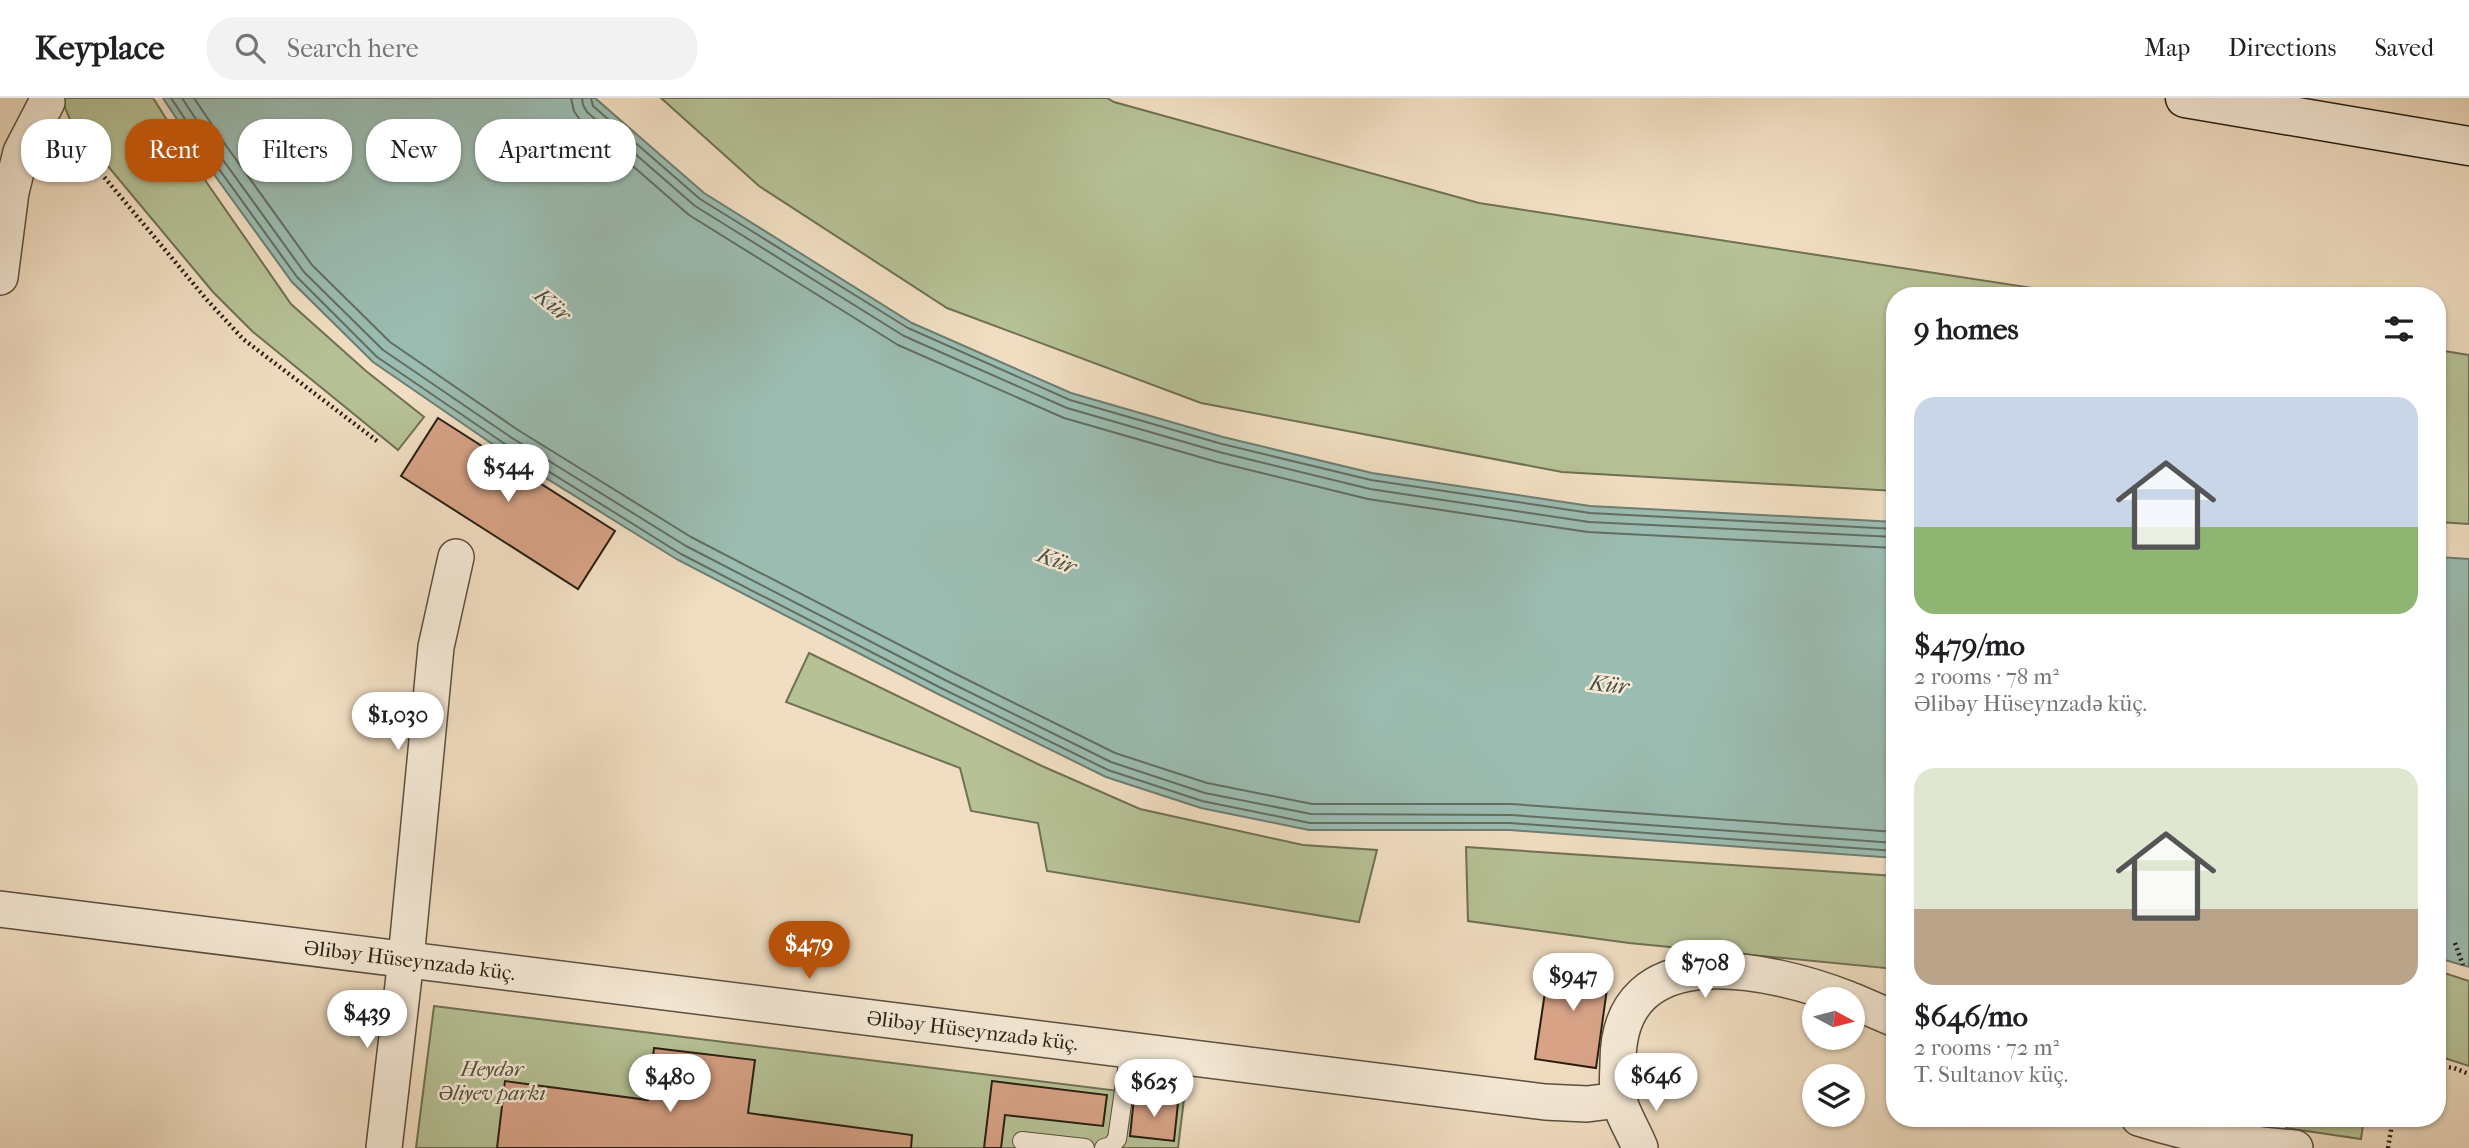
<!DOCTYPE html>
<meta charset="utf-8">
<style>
body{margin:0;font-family:"IM FELL French Canon",serif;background:#f2f2f2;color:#202124;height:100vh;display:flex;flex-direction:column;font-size:26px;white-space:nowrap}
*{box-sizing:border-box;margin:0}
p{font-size:23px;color:#757577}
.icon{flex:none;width:38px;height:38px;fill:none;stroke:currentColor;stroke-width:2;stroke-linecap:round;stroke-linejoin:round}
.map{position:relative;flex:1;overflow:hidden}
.drawer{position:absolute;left:1886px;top:189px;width:560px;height:840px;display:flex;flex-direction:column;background:#fff;border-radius:28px;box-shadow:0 2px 5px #0004}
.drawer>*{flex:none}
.banner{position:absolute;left:21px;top:21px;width:665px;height:63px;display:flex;gap:14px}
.needle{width:46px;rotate:97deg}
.controls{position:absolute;left:1802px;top:889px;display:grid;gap:14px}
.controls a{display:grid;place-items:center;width:63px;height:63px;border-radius:50%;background:#fff;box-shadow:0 2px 5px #0004;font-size:35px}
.price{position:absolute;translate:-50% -60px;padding:0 16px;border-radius:24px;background:#fff;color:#222;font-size:23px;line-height:46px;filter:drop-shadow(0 2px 4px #0008)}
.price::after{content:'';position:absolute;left:50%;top:42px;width:21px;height:16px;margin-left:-10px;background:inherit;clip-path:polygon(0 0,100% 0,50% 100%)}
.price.selected{background:#b45309;color:#fff}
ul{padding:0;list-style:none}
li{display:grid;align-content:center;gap:14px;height:371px;padding:0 28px}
li span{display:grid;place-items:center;height:217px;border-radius:21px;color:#555}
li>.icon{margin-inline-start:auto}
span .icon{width:126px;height:126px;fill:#fffc;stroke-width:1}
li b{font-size:30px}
h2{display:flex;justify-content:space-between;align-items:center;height:84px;padding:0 28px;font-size:30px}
.tag{padding:0 24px;border-radius:28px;background:#fff;box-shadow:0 2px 5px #0004;font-size:24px;line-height:63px}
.tag.selected{background:#b45309;color:#fff}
header{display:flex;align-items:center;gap:42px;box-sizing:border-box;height:98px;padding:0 35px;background:#fff;border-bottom:2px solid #e0e0e0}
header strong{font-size:33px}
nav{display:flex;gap:38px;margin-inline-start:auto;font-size:24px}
.search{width:490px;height:63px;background:#f2f2f2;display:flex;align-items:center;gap:18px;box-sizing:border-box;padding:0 24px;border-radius:28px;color:#757577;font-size:26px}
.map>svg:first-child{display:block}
.green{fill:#b6c296;stroke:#6f7054;stroke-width:2}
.water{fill:#9bbcb1;stroke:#6d7d71;stroke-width:2}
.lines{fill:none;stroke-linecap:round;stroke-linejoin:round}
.shore{stroke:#626e62;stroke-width:2}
.building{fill:#d7a286;stroke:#281f12;stroke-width:2}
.lane-casing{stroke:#5a4f3e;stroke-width:20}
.street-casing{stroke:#5a4f3e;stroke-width:38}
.secondary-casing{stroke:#281f12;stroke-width:41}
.path{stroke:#281f12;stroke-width:4.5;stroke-dasharray:2 3.5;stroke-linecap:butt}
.lane{stroke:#f6ead7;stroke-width:18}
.street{stroke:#f6ead7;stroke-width:35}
.secondary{stroke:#f6ead7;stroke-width:38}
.labels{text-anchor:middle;stroke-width:5;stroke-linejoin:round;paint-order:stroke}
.street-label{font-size:21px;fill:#281f12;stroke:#f6ead7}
.park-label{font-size:21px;font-style:italic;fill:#53503a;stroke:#f6ead7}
.water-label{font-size:23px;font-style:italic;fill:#4a4e42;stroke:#f6ead7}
</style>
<header>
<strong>Keyplace</strong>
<div class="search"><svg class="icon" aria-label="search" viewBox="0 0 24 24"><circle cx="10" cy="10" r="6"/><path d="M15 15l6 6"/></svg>Search here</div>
<nav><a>Map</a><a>Directions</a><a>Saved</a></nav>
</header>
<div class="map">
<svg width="2469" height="1050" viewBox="0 0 2469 1050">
<rect width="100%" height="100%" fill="#f1dec2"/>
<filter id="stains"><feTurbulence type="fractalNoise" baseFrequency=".00286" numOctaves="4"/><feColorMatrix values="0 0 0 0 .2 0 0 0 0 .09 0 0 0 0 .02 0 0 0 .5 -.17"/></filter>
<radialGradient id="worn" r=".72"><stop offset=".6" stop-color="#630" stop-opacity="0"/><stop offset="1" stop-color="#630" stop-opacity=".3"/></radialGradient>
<g class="green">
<path d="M61 0H153L207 85 291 206 366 273 424 319 398 352 253 234 213 194 71 24Z"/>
<path d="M661 0H1107L1114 4 1479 105 2084 198H1895V393L1562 374 1201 305 947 210 759 88Z"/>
<path d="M2438 252 2469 257V426L2438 424Z"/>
<path d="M809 555 1042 668 1140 711 1303 747 1377 752 1359 824 1047 773 1038 725 971 713 960 670 786 604Z"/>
<path d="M1466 749 1895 778V871L1629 845 1468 823Z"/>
<path d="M2438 873 2469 883V968L2438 958Z"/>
<path d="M434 908 1184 1001 1178 1050H416Z"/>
<path d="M2288 1020H2364L2361 1041 2286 1030Z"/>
</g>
<g class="water">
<path d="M163 0H595L704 95 912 225 1071 295 1223 339 1372 375 1590 408 1895 424V760L1510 732H1309L1201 710 1106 679 938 596 678 462 504 354 373 264 292 184 205 64Z"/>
<path d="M2438 459 2469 461V869L2438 860Z"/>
</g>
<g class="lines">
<g class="shore">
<path d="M171 0 211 60 297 179 377 259 508 348 681 456 941 590 1108 672 1202 703 1310 725H1510L1895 753"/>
<path d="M182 0 218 55 304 174 383 252 512 340 686 448 945 582 1111 664 1205 695 1311 716 1511 717 1895 745"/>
<path d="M194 0 227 49 312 167 390 244 518 332 691 439 950 573 1115 655 1207 685 1312 706H1511L1895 734"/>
<path d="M571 0 574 13 580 22 689 117 898 247 1064 320 1217 364 1368 401 1588 434 1895 450"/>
<path d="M582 0 583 7 587 14 695 108 904 238 1067 310 1219 354 1370 391 1589 424 1895 439"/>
<path d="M591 0 593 8 700 101 908 230 1070 302 1222 346 1371 382 1590 415 1895 431"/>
</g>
</g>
<g class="building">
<path d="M438 320 615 433 578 491 401 378Z"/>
<path d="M1550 861 1610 869 1596 970 1535 961Z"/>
<path d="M654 950 755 962 748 1015 912 1037 911 1050H497L505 983 648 1002Z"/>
<path d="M992 983 1107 997 1103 1028 1005 1017 1001 1050H984Z"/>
<path d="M1134 1000 1178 1005 1174 1043 1130 1038Z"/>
</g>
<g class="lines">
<g class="lane-casing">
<g id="lane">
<path d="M2231 1042 2237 1020"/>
<path d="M1022 1043 1085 1050"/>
<path d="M1104 1050 1111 1048 1117 1041 1130 951"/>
</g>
</g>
<g class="street-casing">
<g id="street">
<path d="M0 179 11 94 21 54 47 4"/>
<path id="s1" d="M0 811 1545 1004 1587 1006 1619 1002"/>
<path d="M1853 903 1895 921"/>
<path d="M2139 1020C2190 1036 2243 1047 2295 1050"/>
<path d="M384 1050 406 861 436 549 456 459"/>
<path d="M1640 1050C1635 1036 1621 1014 1619 1001 1616 990 1618 975 1618 964 1618 836 1771 871 1848 901"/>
</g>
</g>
<g class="secondary-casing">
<path id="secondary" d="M2185 0 2469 48"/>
</g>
<g class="path">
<path d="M69 37 207 202 243 241 377 343"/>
<path d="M2455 845 2463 867"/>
<path d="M2438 968 2454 970 2469 976"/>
<path d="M2388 1050 2393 1020"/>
</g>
<use href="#lane" class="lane"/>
<use href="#street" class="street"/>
<use href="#secondary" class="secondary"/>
</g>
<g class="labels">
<g class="street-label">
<text dy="7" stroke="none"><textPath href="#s1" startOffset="413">Əlibəy Hüseynzadə küç.</textPath></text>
<text dy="7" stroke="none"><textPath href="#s1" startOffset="980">Əlibəy Hüseynzadə küç.</textPath></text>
</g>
<g class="park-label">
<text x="492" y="978">Heydər<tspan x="492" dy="24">Əliyev parkı</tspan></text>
</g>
<g class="water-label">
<text transform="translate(553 206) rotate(40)" y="8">Kür</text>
<text transform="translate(1057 462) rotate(21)" y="8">Kür</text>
<text transform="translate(1609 586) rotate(7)" y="8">Kür</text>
</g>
</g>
<rect width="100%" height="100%" filter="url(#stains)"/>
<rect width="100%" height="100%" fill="url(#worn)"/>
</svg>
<div class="controls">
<a><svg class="needle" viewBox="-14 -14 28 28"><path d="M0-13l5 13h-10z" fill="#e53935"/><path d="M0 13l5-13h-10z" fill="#757577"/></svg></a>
<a><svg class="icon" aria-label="layers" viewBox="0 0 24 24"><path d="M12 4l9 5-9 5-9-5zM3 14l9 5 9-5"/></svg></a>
</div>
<b class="price" style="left:508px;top:406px">$544</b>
<b class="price" style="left:398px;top:654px">$1,030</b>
<b class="price selected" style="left:809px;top:883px">$479</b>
<b class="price" style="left:1705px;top:902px">$708</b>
<b class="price" style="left:1573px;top:915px">$947</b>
<b class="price" style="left:367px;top:952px">$439</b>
<b class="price" style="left:1656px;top:1015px">$646</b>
<b class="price" style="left:670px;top:1016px">$480</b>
<b class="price" style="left:1154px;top:1021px">$625</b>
<div class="banner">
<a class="tag">Buy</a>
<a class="tag selected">Rent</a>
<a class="tag">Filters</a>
<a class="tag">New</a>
<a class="tag">Apartment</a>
</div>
<section class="drawer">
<h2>9 homes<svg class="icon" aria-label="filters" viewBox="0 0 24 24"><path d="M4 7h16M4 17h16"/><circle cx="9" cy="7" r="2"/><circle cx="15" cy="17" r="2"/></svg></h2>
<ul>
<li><span style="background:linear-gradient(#c9d6e8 60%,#8fb573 0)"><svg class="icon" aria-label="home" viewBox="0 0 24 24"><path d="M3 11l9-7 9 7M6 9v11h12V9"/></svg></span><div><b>$479/mo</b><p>2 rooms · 78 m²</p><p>Əlibəy Hüseynzadə küç.</p></div></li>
<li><span style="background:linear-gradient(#dfe7d0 65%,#b9a48a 0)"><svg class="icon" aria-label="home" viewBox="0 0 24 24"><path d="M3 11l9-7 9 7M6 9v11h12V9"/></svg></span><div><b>$646/mo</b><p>2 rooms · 72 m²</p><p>T. Sultanov küç.</p></div></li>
</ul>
</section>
</div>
